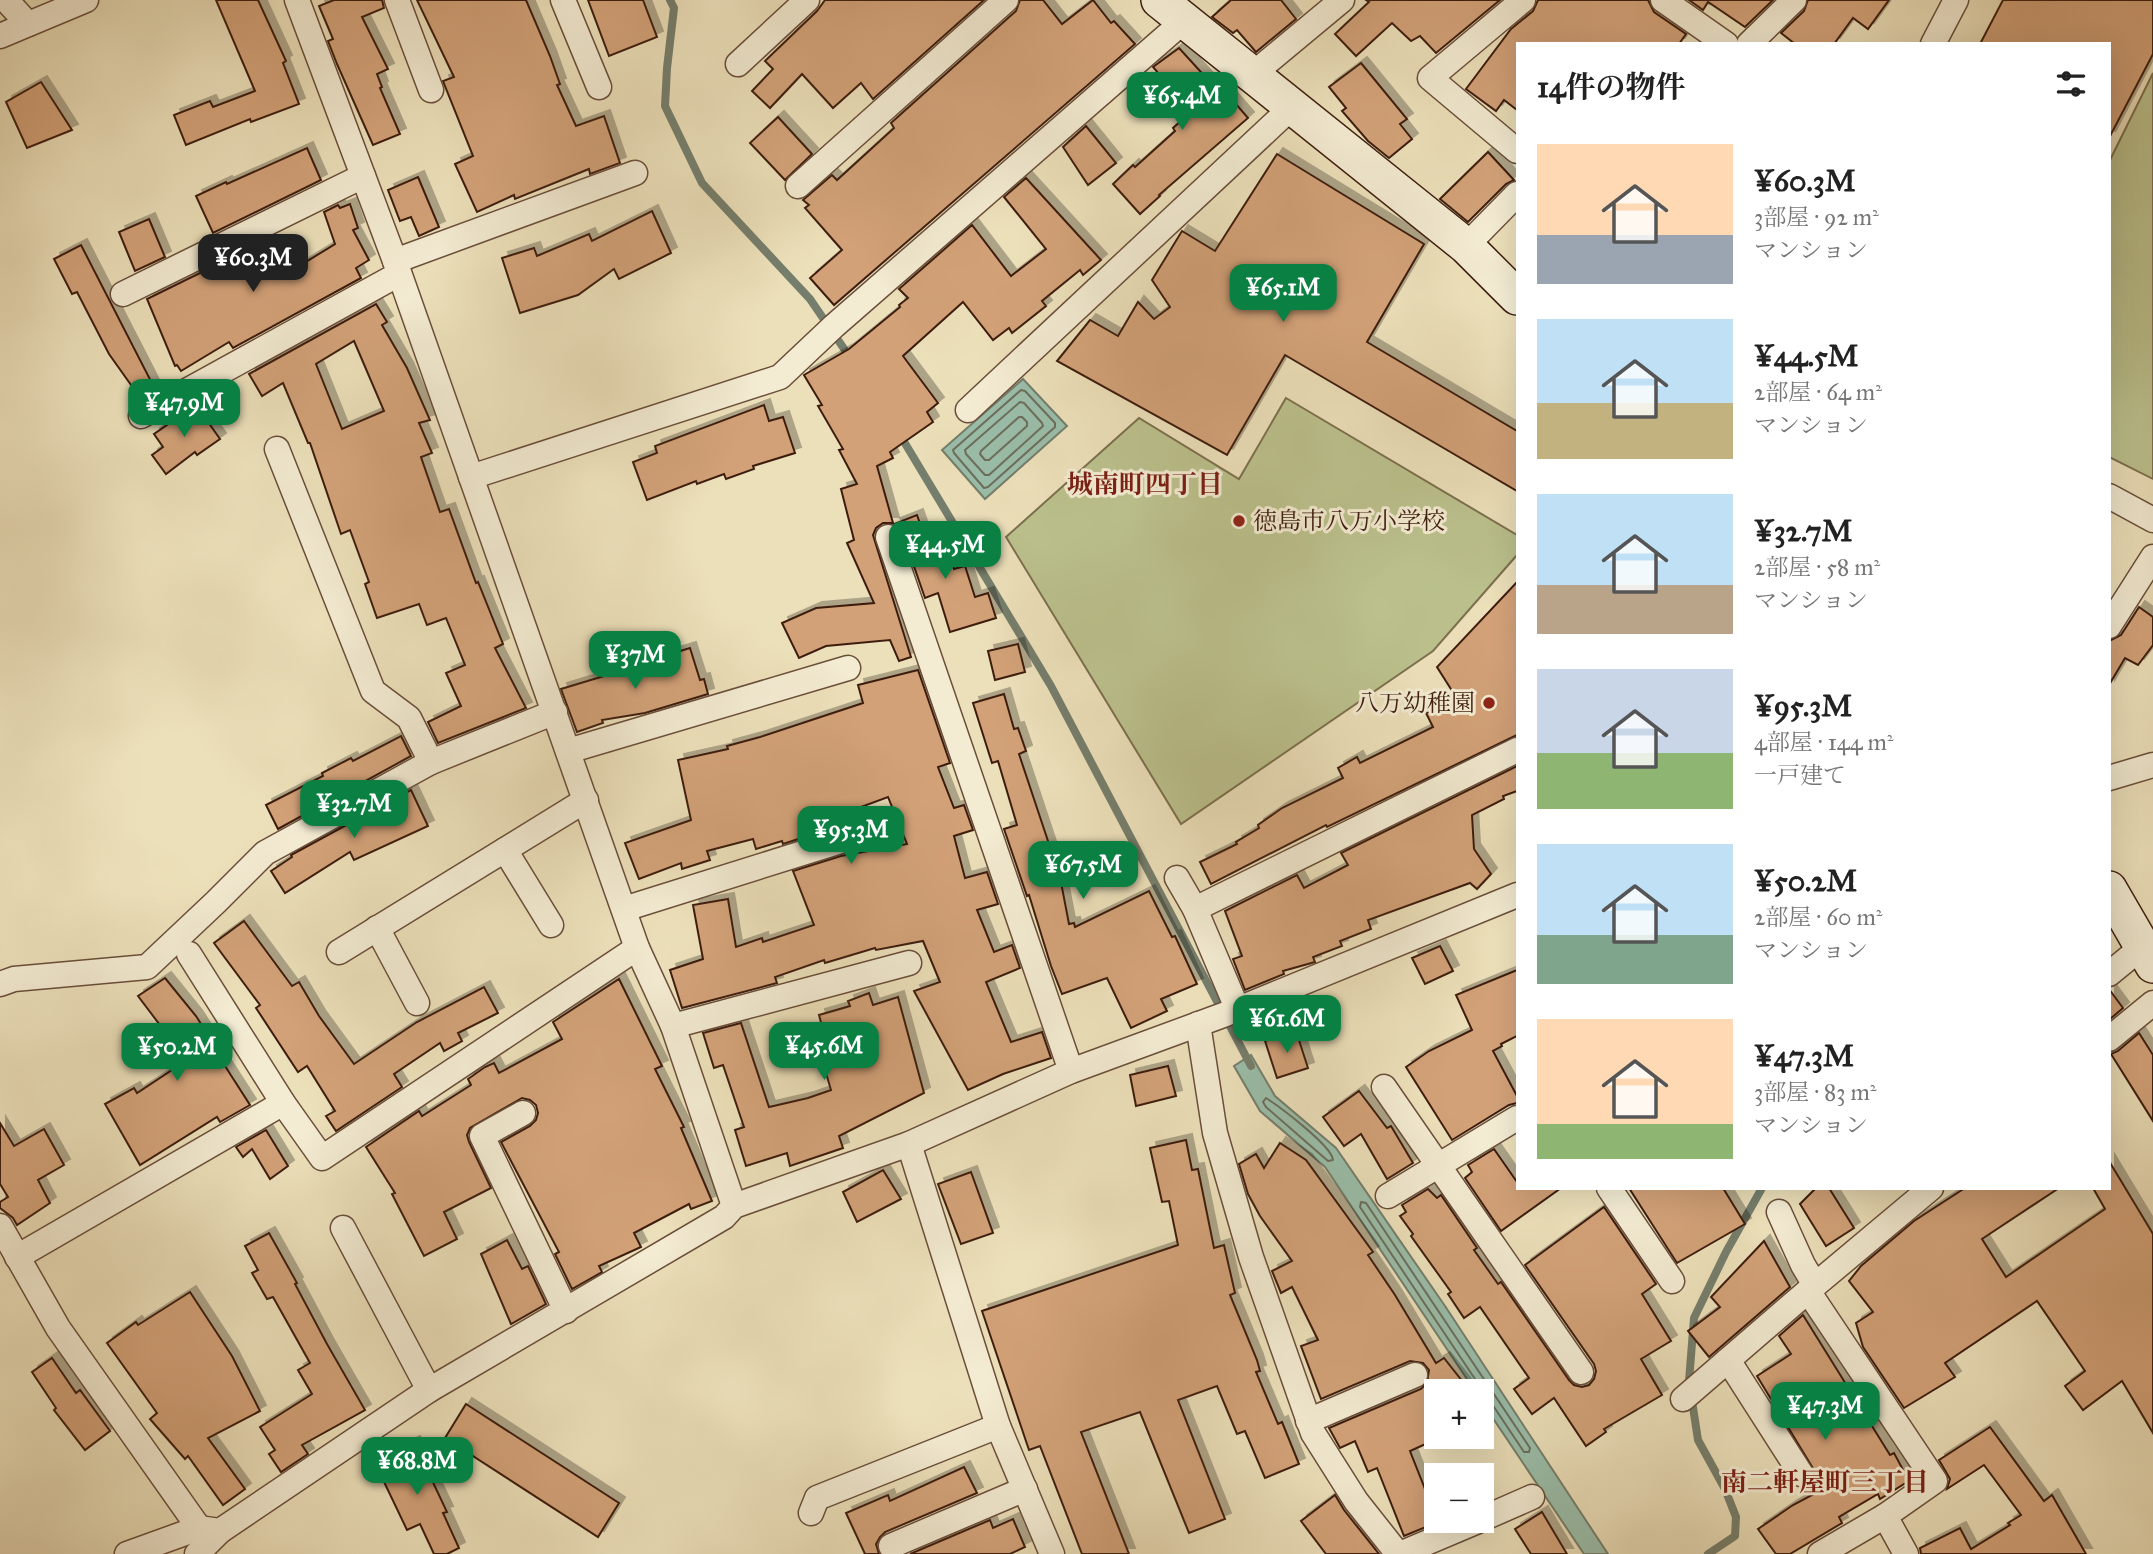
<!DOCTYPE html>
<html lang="ja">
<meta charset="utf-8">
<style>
body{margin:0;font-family:"IM FELL Great Primer","Noto Serif JP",serif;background:#f2f2f2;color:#222;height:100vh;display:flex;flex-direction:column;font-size:26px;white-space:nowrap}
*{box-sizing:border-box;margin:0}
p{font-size:23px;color:#767676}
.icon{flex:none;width:38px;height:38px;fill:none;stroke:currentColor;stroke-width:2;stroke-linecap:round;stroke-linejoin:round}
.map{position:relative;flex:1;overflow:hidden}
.sheet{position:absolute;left:1516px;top:42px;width:595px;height:1148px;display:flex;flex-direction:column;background:#fff;border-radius:0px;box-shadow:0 7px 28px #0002}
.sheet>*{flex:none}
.controls{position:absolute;left:1424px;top:1379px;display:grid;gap:14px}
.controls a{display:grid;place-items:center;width:70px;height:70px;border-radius:0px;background:#fff;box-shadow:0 7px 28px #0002;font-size:35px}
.price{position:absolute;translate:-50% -60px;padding:0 16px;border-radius:14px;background:#0b8043;color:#fff;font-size:23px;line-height:46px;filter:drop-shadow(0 2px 4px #0008)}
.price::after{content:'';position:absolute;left:50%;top:42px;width:21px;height:16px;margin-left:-10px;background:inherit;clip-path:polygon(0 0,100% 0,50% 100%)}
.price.current{background:#222;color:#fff}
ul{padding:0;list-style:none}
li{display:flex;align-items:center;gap:21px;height:175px;padding:0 21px}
li span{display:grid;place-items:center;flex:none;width:196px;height:140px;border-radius:0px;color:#555}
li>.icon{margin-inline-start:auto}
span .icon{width:84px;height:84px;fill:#fffc;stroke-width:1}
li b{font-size:30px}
h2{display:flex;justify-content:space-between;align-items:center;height:84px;padding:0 21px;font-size:30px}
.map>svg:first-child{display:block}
.green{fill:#bbc18d;stroke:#7c704e;stroke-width:2}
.water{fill:#9abeaa;stroke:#757e6c;stroke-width:2}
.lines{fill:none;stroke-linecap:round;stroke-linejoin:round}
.shore{stroke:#6c6e5c;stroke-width:2}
.stream{stroke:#757e6c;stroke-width:8}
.building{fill:#d2a178;stroke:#3e1e0f;stroke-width:2;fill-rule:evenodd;filter:url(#shadow)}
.street-casing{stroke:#6a4e3a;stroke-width:27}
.secondary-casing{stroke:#3e1e0f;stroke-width:38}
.street{stroke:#f3ebd2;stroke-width:24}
.secondary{stroke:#f3ebd2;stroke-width:35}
.poi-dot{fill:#8f2418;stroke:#f3ebd2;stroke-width:2.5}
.labels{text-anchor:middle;stroke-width:6;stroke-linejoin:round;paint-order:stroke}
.poi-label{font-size:24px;fill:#3e1e0f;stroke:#f3ebd2;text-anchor:start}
.neighbourhood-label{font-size:26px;font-weight:bold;fill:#7a1f14;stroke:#f3ebd2}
</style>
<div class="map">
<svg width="2153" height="1554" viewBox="0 0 2153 1554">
<defs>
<filter id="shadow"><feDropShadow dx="6" dy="-6" stdDeviation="0" flood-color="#0004"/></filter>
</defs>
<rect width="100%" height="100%" fill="#ece0ba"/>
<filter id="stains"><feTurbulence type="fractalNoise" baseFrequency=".00286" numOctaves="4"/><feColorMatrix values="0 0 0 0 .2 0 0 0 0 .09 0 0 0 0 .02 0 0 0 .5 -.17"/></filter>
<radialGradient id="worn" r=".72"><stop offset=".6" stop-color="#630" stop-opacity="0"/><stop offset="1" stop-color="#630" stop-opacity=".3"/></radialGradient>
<g class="green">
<path d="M2153 73V479L2109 457V162Z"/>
<path d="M1286 398 1517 535V555L1433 651 1181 824 1006 537 1139 418 1239 479Z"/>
</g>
<g class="water">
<path d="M1023 379 1067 426 985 499 942 450Z"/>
<path d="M1251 1055 1275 1096 1336 1148 1445 1306 1608 1554H1584L1482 1402V1391H1475L1325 1167 1260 1111 1234 1066Z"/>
</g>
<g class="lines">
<g class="shore">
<path d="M1021 390 1025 391 1055 423V427L988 487 984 488 954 453 953 450Z"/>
<path d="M1020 402 1024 403 1042 423 1043 426 989 475H985L966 454 965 450Z"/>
<path d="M1019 417H1022L1027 422V426L989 460H985L980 454 981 451Z"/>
<path d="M1266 1098C1280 1107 1332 1146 1333 1160L1328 1161 1266 1107 1263 1102Z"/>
<path d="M1481 1391 1479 1385 1360 1207 1361 1202 1366 1203 1530 1448 1529 1452H1524L1490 1401 1482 1399"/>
</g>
<g class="stream">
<path d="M670 0 674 8 667 68 665 106 702 183 810 299 851 359"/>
<path d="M900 435 1051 686 1251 1066"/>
<path d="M1708 1554 1735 1536 1736 1517 1725 1489 1698 1440 1689 1381 1694 1318 1726 1252 1762 1188"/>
</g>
</g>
<g class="building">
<path d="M216 0H258L286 61 283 63 299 104 251 122 250 119 186 145 174 115 210 101 213 107 255 91Z"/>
<path d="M334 0H382L384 8 362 17 388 69 377 74 382 87 380 88 400 134 373 145 337 64 328 41 333 39 319 6Z"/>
<path d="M417 0H526L550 56 560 84 557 85 576 126 604 116 620 163 590 174 589 169 515 199 514 195 477 212 455 164 473 156 443 81 454 77Z"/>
<path d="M588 0H643L657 37 609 56Z"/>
<path d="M825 0H984L873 99 861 83 833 108 802 74 770 108 752 91 773 69 765 61 817 11Z"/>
<path d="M1020 0H1043L1062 24 1093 0 1111 23 1114 21 1135 44 834 305 810 278 842 250 805 208 809 205 803 200 832 175 837 180 894 128 891 123 1016 11Z"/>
<path d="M1231 0H1281L1296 19 1256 52 1237 30 1233 33 1212 17Z"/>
<path d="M1366 0H1500L1436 53 1420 36 1411 41 1392 23 1356 56 1335 34 1369 2Z"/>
<path d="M1538 0H1648L1654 12 1686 34 1679 44H1517V110L1504 100 1496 111 1466 89 1511 29 1533 11Z"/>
<path d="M1689 0H1773L1745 27 1708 2 1703 10Z"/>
<path d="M1808 0H1889L1868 29 1853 18 1834 44H1795L1781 33 1804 11Z"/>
<path d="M2003 0H2153V54L2109 138V44H1980Z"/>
<path d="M1179 48 1220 93 1224 90 1248 118 1159 195 1160 196 1140 214 1113 184 1133 165 1135 167 1175 131 1173 128 1191 112 1153 67Z"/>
<path d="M1361 63 1407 119 1400 124 1412 139 1389 158 1368 141 1342 111 1346 108 1329 87Z"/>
<path d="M41 82 72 130 27 148 6 102Z"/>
<path d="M778 117 812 154 785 180 750 143Z"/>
<path d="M1086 126 1116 163 1088 185 1063 147Z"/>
<path d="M307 148 321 180 213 233 196 196 226 182 227 184Z"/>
<path d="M1488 152 1514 180 1506 184 1468 222 1440 199Z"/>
<path d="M1277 154 1424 244 1367 342 1517 431V491L1285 355 1227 455 1057 361 1090 320 1118 336 1138 302 1154 319 1170 307 1152 280 1182 231 1215 251Z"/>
<path d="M418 177 439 227 419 236 411 217 400 221 388 190Z"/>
<path d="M1026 178 1101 260 1083 275 1080 270 1042 301 1046 306 1012 333 1009 328 993 340 963 302 903 356 938 403 927 412 933 422 890 452 893 458 877 466 893 523H883L876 528 873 535 911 657 899 661 890 640 826 646 799 658 782 623 816 608 874 603 847 543 854 540 841 489 857 484 839 450 843 449 818 406 822 405 804 375 849 349 900 307 899 305 908 298 899 289 972 225 1011 276 1046 249 1004 197Z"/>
<path d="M350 204 358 228 353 230 369 260 356 268 361 278 233 348 229 342 181 371 177 365 175 366 147 299 251 248 258 261 272 254 283 276 335 244 324 212 338 205 340 208Z"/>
<path d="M652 211 671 253 619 279 614 269 578 295 520 313 502 258 534 248 537 256 589 234 592 241Z"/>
<path d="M149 219 165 257 135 271 119 232Z"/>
<path d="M81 245 156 391 141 399 109 354 77 292 72 294 54 259Z"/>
<path d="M376 304 387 322 382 325 407 368 430 420 419 423 432 453 421 457 440 512 449 509 476 583 478 582 503 644 495 648 526 708 438 743 428 722 461 706 446 673 465 665 446 618 427 625 419 604 377 618 365 584 369 582 350 530 341 534 310 443H308L283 383 262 396 249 374ZM354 341 384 411 342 429 316 364Z"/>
<path d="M196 405 220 439 197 455 195 452 166 474 152 455 163 447 154 434Z"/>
<path d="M764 405 769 421 783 417 795 453 753 466 754 469 726 479 724 474 697 484 696 481 647 500 633 462 657 453 655 446Z"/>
<path d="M917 515 932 558 948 552 954 569 965 566 975 597 988 593 996 618 950 632 938 593 925 598 902 532 894 524Z"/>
<path d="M1517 582V735L1327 827 1326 825 1211 884 1200 862 1237 844 1236 842 1259 828 1258 825 1282 808 1343 778 1338 768 1357 757 1360 763 1433 727 1426 713 1456 697 1437 667Z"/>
<path d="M2139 607 2153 617V645L2138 665 2125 658 2109 685V641L2121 635Z"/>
<path d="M1018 644 1025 672 995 680 988 651Z"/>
<path d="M690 648 700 680 704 679 708 694 645 713 602 720 603 723 577 732 561 689 624 670 659 663 657 658Z"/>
<path d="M918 670 950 763 938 767 954 808 964 805 973 830 954 836 965 878 987 872 998 904 977 910 994 952 1012 945 1020 968 986 982 1011 1042 1042 1032 1051 1058 1003 1074 968 1090 914 991 940 982 923 941 876 950 875 948 825 963 824 960 775 977 777 983 682 1008 670 970 703 959 693 905 728 899 736 947 762 938 763 942 814 925 793 871 841 856 907 844 888 797 823 821 826 830 783 844 782 841 756 849 753 839 707 851 710 860 682 869 681 863 639 879 625 843 691 820 678 760 728 749 727 746 760 737 863 703 858 685Z"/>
<path d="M1004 694 1014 729 1018 728 1026 751 1019 754 1060 877 1069 924 1074 923 1075 927 1149 891 1172 937 1175 936 1197 984 1161 999 1167 1011 1131 1028 1107 978 1062 994 1051 966 1029 895 1027 896 1004 829 1017 825 998 761 992 763 973 703Z"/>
<path d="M401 736 411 756 278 829 266 805 323 776 322 773 351 758 353 761Z"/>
<path d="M1517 766V791L1503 796 1504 799 1472 815 1474 849 1491 874 1477 889 1470 883 1368 920 1371 929 1340 941 1342 946 1313 957 1315 962 1283 971 1284 974 1245 990 1233 959 1242 956 1225 911 1297 875 1304 888 1348 865 1341 853Z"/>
<path d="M411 790 428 826 354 860 350 852 285 893 271 871 292 857 291 855Z"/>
<path d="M244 921 292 986 299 982 319 1016 354 1064 417 1022 484 987 498 1013 458 1033 462 1041 444 1051 440 1043 394 1074 402 1087 336 1131 326 1116 335 1111 307 1066 298 1072 256 1008 260 1005 214 943Z"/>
<path d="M1440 946 1453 971 1425 984 1412 958Z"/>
<path d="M1517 970V1036L1501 1044 1502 1046 1493 1051 1517 1096V1103L1509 1105 1452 1140 1406 1067 1429 1051 1472 1030 1456 995Z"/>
<path d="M165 978 196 1016 218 1051 216 1052 250 1105 220 1122 217 1117 140 1165 105 1104 134 1088 137 1093 178 1066 168 1050 175 1045 138 996Z"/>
<path d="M619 979 662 1066 655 1069 684 1127 681 1128 712 1201 691 1209 689 1204 634 1233 641 1247 599 1266 602 1272 572 1289 555 1254 559 1252 501 1142 530 1126 536 1120 538 1113 536 1105 530 1100 522 1098 470 1128 467 1135 469 1142 491 1188 444 1212 457 1239 424 1256 392 1194 395 1193 366 1147 419 1111 422 1116 471 1085 468 1079 485 1067 494 1063 499 1073 562 1039 553 1022Z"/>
<path d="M2109 989 2123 1008 2109 1020Z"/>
<path d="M869 993 873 1005 898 997 924 1093 839 1136 843 1148 790 1166 787 1153 746 1166 735 1130 744 1127 723 1065 714 1068 703 1033 741 1023 769 1107 808 1098 831 1090 813 1029 822 1026 819 1015 850 1006 848 1001Z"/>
<path d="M1296 1031 1308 1068 1277 1078 1265 1041Z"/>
<path d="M2139 1033 2153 1055V1121L2111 1054 2118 1051Z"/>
<path d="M1168 1066 1176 1096 1136 1106 1130 1075Z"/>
<path d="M1359 1091 1387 1128 1391 1126 1413 1163 1387 1179 1361 1134 1344 1146 1323 1117Z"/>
<path d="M0 1123 14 1146 44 1129 64 1165 38 1180 50 1203 17 1225 13 1218 0 1208V1202L8 1197 0 1184Z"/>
<path d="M266 1130 288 1166 270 1179 252 1149 243 1157 236 1147Z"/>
<path d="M1186 1140 1192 1170 1198 1169 1214 1248 1224 1245 1235 1293 1230 1295 1257 1360 1260 1371 1256 1372 1278 1424 1282 1422 1299 1464 1265 1478 1245 1431 1237 1434 1217 1386 1178 1400 1225 1519 1189 1533 1140 1412 1081 1432 1129 1554H1082L1040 1446 1029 1450 982 1311 1178 1245 1169 1201 1162 1202 1150 1148Z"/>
<path d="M1280 1143 1306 1160 1373 1252 1368 1255 1395 1295 1436 1363 1444 1358 1470 1391H1437V1437H1441L1410 1451 1438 1522 1404 1536 1377 1468 1368 1472 1355 1441 1340 1448 1329 1428 1421 1389 1427 1383 1429 1370 1423 1363 1410 1361 1321 1399 1301 1346 1318 1340 1292 1287 1281 1293 1272 1271 1292 1261 1260 1216 1248 1194 1239 1164 1256 1154 1264 1168Z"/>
<path d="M1494 1149 1517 1182V1188H1561L1501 1231 1465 1178 1472 1172 1468 1165Z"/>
<path d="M2109 1161 2153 1234V1433L2122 1381 2083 1410 2065 1386 2085 1371 2037 1301 1945 1363 1955 1377 1904 1408 1863 1347 1856 1323 1873 1312 1849 1281 1861 1266 1914 1221 1965 1188H2059L1982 1239 2006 1277 2105 1209 2093 1188H2109Z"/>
<path d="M883 1170 901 1199 857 1222 843 1192Z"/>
<path d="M971 1172 993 1233 961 1244 938 1184Z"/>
<path d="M1629 1188H1723L1745 1224 1677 1263Z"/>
<path d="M1816 1188H1829L1854 1228 1826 1246 1800 1204Z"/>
<path d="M1428 1189 1437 1198 1441 1195 1477 1248 1474 1250 1498 1284 1501 1282 1569 1380 1574 1385 1582 1387 1589 1385 1594 1379 1596 1371 1594 1364 1525 1265 1604 1207 1656 1284 1642 1294 1671 1341 1641 1359 1662 1395 1604 1429 1606 1432 1586 1446 1554 1398 1532 1414 1514 1389 1529 1378 1480 1307 1464 1318 1448 1294 1451 1292 1411 1236 1413 1234 1400 1216 1406 1212 1402 1205Z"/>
<path d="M269 1233 297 1283 295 1284 327 1344 365 1410 302 1445 308 1454 281 1472 269 1454 275 1450 260 1427 312 1394 298 1370 310 1363 273 1297 267 1299 252 1273 258 1270 245 1246Z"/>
<path d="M507 1240 522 1269 528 1266 546 1304 511 1324 481 1254Z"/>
<path d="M1764 1241 1790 1287 1709 1357 1688 1331 1720 1307 1711 1297Z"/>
<path d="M190 1292 232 1356 260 1411 208 1438 245 1489 223 1505 188 1456 185 1459 150 1419 157 1413 107 1343 136 1322 138 1325Z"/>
<path d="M1803 1315 1890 1455 1894 1453 1908 1479 1914 1476 1915 1477 1880 1499 1878 1494 1839 1517 1842 1523 1790 1554H1776L1758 1529 1793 1505 1825 1488 1757 1376 1791 1354 1779 1336Z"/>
<path d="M52 1358 76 1393 80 1390 110 1431 85 1450 54 1410 56 1408 32 1372Z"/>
<path d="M466 1404 619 1503 598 1537 445 1438Z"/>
<path d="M1990 1427 2044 1501 2052 1495 2086 1554H1921L1920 1548 1960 1528 1971 1549 2010 1525 2008 1523 2021 1515 1984 1465 1947 1489 1950 1479 1939 1460Z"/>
<path d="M414 1442 447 1512 443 1513 459 1548 447 1554H434L420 1524 407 1530 374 1461Z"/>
<path d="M964 1467 977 1493 885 1532 880 1537 876 1544 879 1554H865L846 1513 888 1495 890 1501Z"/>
<path d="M1335 1495 1344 1510 1379 1554H1326L1301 1521Z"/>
<path d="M1542 1512 1567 1554H1531L1515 1529Z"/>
<path d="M1013 1519 1025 1547 1010 1554H910L990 1520 993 1528Z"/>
</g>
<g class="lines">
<g class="street-casing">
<g id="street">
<path d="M6 0 28 24"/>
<path d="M297 0 395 261 637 948 673 1026 734 1206"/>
<path d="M397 0 431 90"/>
<path d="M563 0 599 87"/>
<path d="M1663 0 1726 44"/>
<path d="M0 36 86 0"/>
<path d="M1749 44 1794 0"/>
<path d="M1933 44 1956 0"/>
<path d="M738 64 807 0"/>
<path d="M1253 74 1342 0"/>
<path d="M1517 151 1430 78 1523 0"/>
<path d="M798 186 1006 0"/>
<path d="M1466 246 1517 194"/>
<path d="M395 261 635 173"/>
<path d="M123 294 363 176"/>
<path d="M968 410 1293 106"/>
<path d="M141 416 399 274"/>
<path d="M277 449 373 691 409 718 431 762 555 712"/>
<path d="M471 477 780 377 834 326 1185 20"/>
<path d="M2109 496 2153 520"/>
<path d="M888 537 1071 1071"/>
<path d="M2109 626 2153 557"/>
<path d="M568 751 848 668"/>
<path d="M2109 778 2153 765"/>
<path d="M505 850 551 925"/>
<path d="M1177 878 1195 909 1237 1008"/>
<path d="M624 909 879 829"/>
<path d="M1195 909 1517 750"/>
<path d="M377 928 417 1003"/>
<path d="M339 952 586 800"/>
<path d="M189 954 283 1103 322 1158 637 948"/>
<path d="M2109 974 2142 947"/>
<path d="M0 984 14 979 147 967 216 902 265 853 431 762"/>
<path d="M1198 1024 1215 1133 1251 1257 1313 1433 1356 1501 1398 1554"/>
<path d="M673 1026 909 963"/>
<path d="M2109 1039 2153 1003"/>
<path d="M1384 1087 1581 1372"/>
<path d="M523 1113 482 1136 566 1311"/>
<path d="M909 1144 998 1426 1052 1554"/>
<path d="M1609 1188 1672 1281"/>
<path d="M1388 1196 1517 1118"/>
<path d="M1779 1212 1803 1265 1815 1285"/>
<path d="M0 1226 58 1328 199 1528"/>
<path d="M343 1228 429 1390"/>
<path d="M17 1257 283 1103"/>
<path d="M1728 1360 1801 1474"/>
<path d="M1683 1399 1808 1291"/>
<path d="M1308 1421 1415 1375"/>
<path d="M811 1513 817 1498 998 1426"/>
<path d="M1482 1519 1532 1497"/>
<path d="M891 1546 1025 1489"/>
<path d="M127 1554 199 1528 220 1531 429 1390 724 1217 734 1206 909 1144 1071 1071 1226 1014 1517 895"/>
<path d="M197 1554 220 1531"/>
<path d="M1400 1554 1478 1521"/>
<path d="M1820 1554 1885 1516"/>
<path d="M1906 1554 1885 1516 1935 1481 1808 1291 1931 1188"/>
</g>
</g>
<g class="secondary-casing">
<g id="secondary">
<path d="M1159 0 1466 246 1517 297"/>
<path d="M2109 889 2153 965"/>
</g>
</g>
<use href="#street" class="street"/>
<use href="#secondary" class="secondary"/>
</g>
<g class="poi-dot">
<circle cx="1239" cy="521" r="7"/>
<circle cx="1489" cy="703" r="7"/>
</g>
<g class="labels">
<g class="poi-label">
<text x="1253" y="529">徳島市八万小学校</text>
<text x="1475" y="711" text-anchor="end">八万幼稚園</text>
</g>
<g class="neighbourhood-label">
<text x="1145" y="493">城南町四丁目</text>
<text x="1825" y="1491">南二軒屋町三丁目</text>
</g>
</g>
<rect width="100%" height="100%" filter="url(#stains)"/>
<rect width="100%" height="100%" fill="url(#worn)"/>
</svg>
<div class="controls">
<a>+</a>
<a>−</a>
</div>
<b class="price" style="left:1182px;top:132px">¥65.4M</b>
<b class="price current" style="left:253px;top:294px">¥60.3M</b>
<b class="price" style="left:1283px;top:324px">¥65.1M</b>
<b class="price" style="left:184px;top:439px">¥47.9M</b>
<b class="price" style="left:945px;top:581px">¥44.5M</b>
<b class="price" style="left:635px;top:691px">¥37M</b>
<b class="price" style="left:354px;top:840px">¥32.7M</b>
<b class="price" style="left:851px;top:866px">¥95.3M</b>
<b class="price" style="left:1083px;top:901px">¥67.5M</b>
<b class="price" style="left:1287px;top:1055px">¥61.6M</b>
<b class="price" style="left:824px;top:1082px">¥45.6M</b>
<b class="price" style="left:177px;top:1083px">¥50.2M</b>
<b class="price" style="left:1825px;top:1442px">¥47.3M</b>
<b class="price" style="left:417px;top:1497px">¥68.8M</b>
<section class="sheet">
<h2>14件の物件<svg class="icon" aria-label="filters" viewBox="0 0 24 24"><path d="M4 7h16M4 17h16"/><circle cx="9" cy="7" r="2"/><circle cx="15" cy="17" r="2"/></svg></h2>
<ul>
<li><span style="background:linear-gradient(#ffd9b3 65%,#9aa5b1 0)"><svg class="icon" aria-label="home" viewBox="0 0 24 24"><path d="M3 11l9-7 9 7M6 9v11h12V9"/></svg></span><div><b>¥60.3M</b><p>3部屋 · 92 m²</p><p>マンション</p></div></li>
<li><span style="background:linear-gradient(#bfe0f5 60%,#c2b280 0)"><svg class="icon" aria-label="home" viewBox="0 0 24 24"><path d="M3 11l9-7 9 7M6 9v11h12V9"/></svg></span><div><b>¥44.5M</b><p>2部屋 · 64 m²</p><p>マンション</p></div></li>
<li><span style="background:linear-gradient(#bfe0f5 65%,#b9a48a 0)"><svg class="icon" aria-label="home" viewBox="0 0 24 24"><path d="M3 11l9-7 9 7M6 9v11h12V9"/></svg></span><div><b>¥32.7M</b><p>2部屋 · 58 m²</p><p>マンション</p></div></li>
<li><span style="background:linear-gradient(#c9d6e8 60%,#8fb573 0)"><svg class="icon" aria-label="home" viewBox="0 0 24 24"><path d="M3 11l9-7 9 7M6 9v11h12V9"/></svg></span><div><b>¥95.3M</b><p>4部屋 · 144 m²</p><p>一戸建て</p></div></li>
<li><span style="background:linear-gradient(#bfe0f5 65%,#7fa58c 0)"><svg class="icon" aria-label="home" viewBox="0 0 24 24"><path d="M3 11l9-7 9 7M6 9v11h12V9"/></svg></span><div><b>¥50.2M</b><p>2部屋 · 60 m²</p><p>マンション</p></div></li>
<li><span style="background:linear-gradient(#ffd9b3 75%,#8fb573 0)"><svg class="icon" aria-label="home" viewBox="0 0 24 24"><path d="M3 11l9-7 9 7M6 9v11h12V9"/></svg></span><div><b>¥47.3M</b><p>3部屋 · 83 m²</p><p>マンション</p></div></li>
</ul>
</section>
</div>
